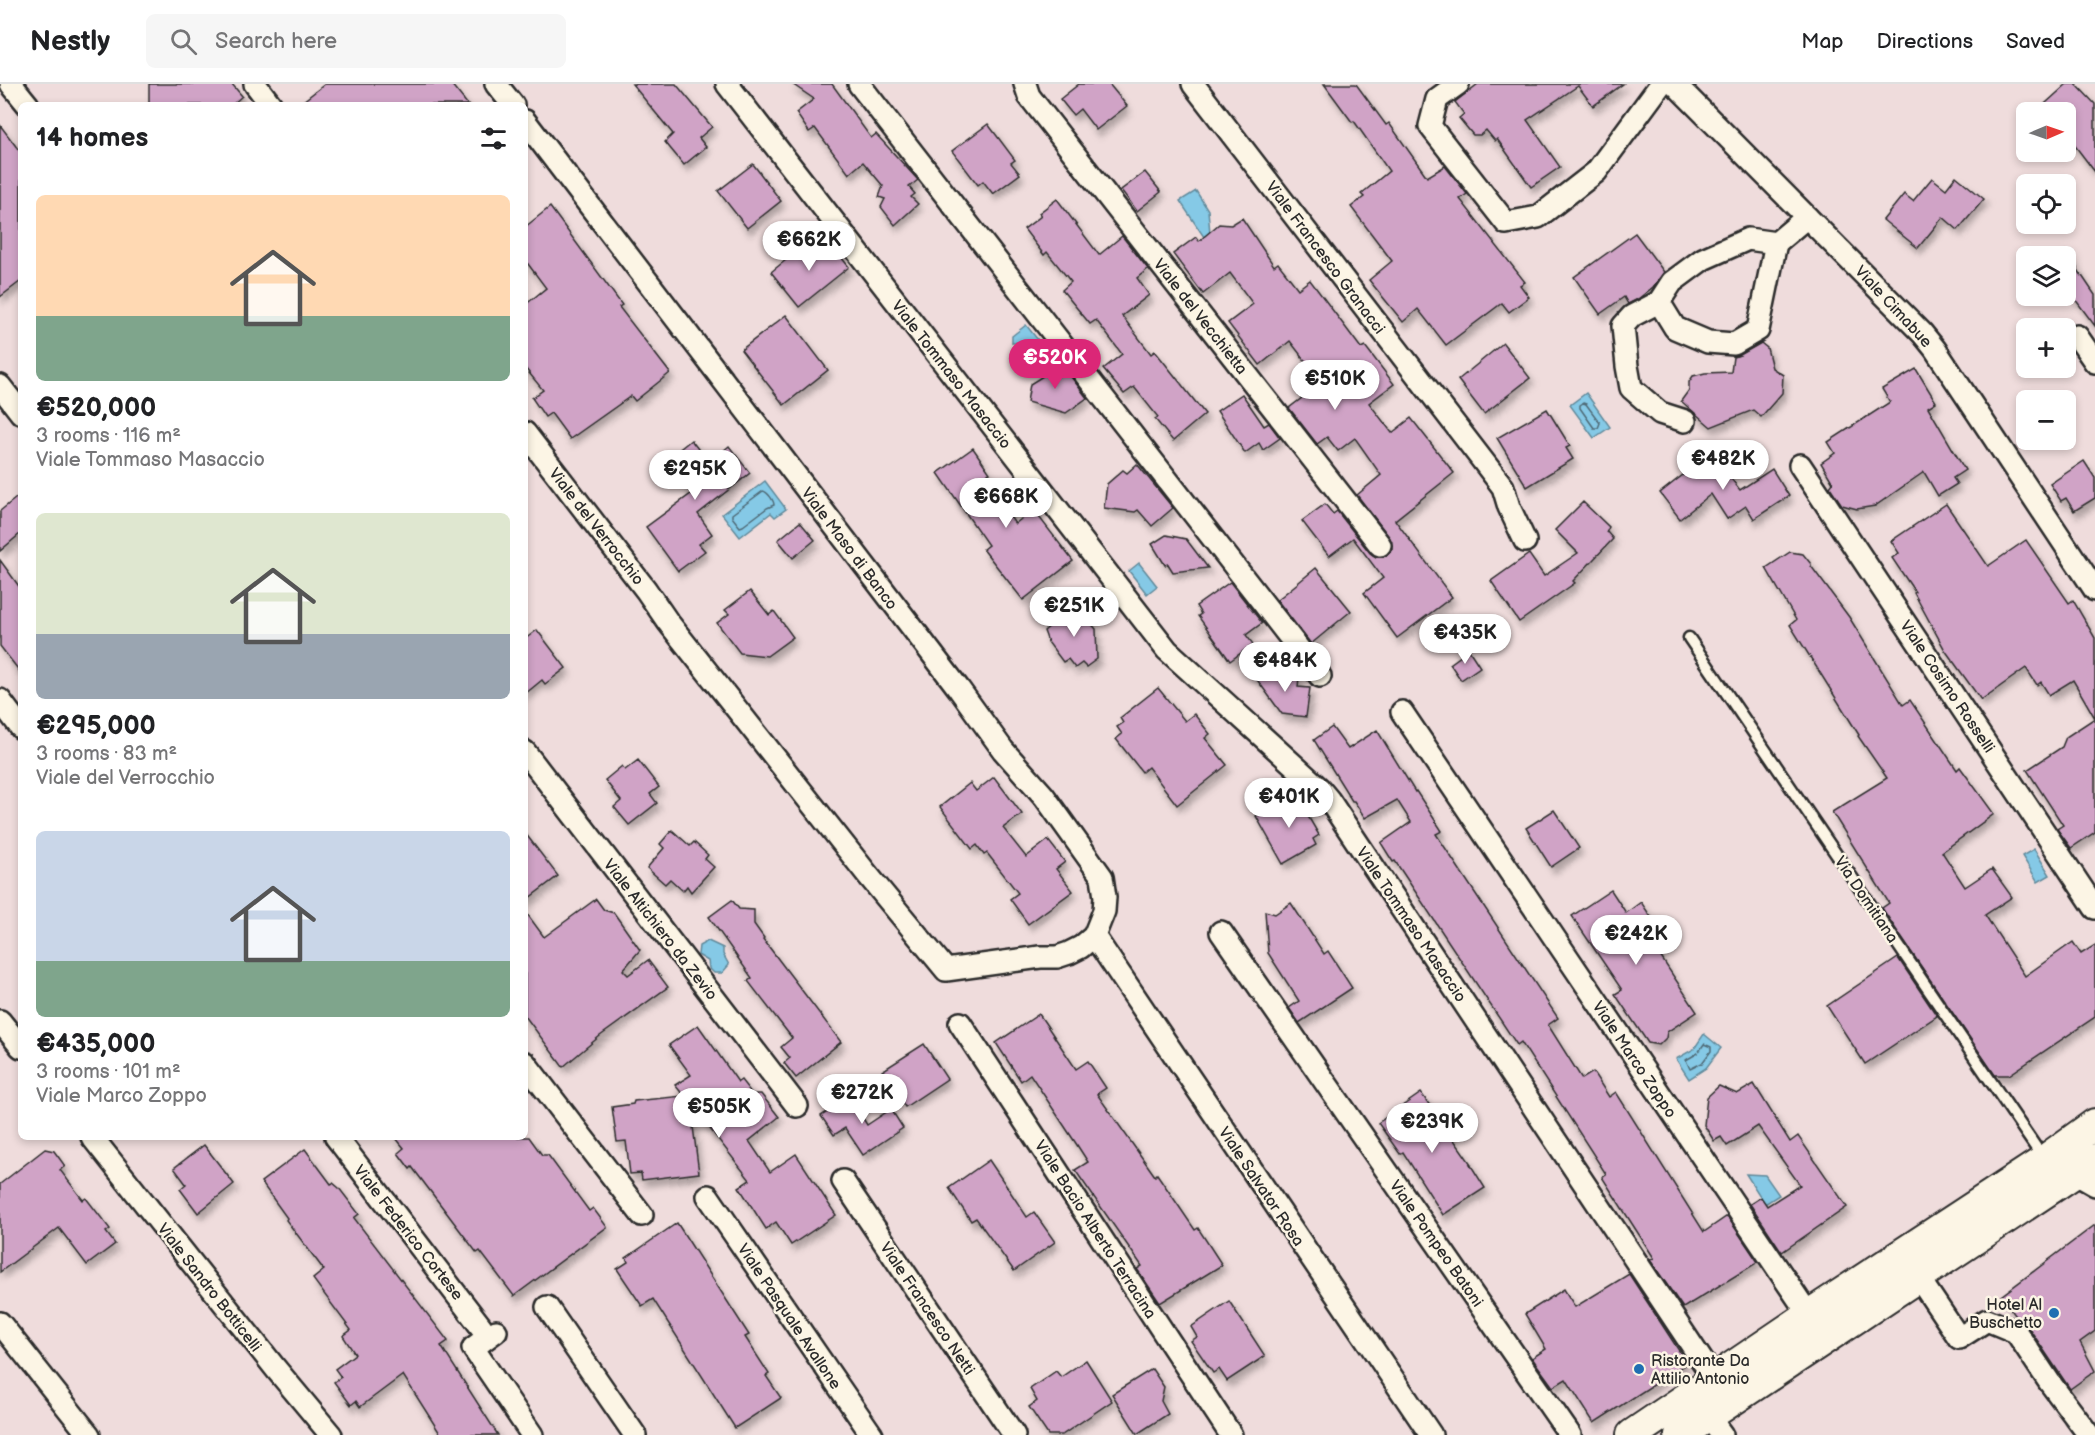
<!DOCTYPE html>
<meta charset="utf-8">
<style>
body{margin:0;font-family:"Balsamiq Sans",sans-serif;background:#f6f6f6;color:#202124;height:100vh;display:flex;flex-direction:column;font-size:22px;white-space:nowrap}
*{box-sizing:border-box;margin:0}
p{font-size:20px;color:#757577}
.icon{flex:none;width:33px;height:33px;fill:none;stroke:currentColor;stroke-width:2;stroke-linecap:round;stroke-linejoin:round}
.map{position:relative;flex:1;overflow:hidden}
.sheet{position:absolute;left:18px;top:18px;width:510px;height:1038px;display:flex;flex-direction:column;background:#fff;border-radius:9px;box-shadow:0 3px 9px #0003}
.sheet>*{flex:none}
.needle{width:39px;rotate:88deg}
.fabs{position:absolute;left:2016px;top:18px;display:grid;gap:12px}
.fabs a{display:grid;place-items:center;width:60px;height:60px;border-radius:9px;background:#fff;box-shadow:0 3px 9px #0003;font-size:30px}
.price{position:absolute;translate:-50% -51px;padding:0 14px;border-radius:21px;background:#fff;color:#222;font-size:20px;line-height:39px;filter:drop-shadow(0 2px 3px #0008)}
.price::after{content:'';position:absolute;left:50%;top:36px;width:18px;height:14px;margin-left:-9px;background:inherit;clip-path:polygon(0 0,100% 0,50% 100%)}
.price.selected{background:#db2777;color:#fff}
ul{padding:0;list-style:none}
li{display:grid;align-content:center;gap:12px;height:318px;padding:0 18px}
li span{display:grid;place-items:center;height:186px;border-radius:9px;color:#555}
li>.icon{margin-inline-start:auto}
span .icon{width:108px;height:108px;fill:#fffc;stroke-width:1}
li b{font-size:26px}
h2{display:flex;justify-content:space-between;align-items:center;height:72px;padding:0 18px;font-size:26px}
header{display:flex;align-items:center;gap:36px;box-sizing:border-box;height:84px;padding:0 30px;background:#fff;border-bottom:2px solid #e0e0e0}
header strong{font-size:28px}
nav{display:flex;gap:33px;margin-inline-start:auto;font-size:21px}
.search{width:420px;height:54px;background:#f6f6f6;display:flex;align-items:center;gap:15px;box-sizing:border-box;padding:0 21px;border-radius:9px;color:#757577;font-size:22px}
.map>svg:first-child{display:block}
.water{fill:#85c9e6;stroke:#618a9b;stroke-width:1.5}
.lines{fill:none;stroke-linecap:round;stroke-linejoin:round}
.shore{stroke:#4f6a76;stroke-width:1.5}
.building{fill:#d0a3c6;stroke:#2b2b2b;stroke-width:1.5;filter:url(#shadow)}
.service-casing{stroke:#2b2b2b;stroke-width:15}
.minor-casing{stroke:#2b2b2b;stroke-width:26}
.secondary-casing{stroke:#2b2b2b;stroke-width:34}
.service{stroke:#fcf5e5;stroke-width:10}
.minor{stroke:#fcf5e5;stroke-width:21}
.secondary{stroke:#fcf5e5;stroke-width:30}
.poi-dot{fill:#1f6fb2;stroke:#fcf5e5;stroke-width:2}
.labels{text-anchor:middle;stroke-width:5;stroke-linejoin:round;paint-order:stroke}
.street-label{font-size:16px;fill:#2b2b2b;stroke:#fcf5e5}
.poi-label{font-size:16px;fill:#2b2b2b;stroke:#fcf5e5;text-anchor:end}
</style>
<header>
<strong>Nestly</strong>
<div class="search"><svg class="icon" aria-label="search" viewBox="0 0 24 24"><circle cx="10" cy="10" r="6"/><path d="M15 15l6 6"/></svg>Search here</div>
<nav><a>Map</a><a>Directions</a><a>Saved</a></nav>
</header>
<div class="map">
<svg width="2095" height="1351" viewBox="0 0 2095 1351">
<defs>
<filter id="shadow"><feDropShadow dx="3.5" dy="6" stdDeviation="3" flood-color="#0004"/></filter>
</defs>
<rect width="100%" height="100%" fill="#efdcdc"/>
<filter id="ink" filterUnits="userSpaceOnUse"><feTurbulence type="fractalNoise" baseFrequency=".0167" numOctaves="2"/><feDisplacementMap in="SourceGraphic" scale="12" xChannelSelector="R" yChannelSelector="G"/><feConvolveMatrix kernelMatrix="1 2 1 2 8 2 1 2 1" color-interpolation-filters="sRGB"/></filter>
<g filter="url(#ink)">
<g class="water">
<path d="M1196 107 1208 126 1210 149 1204 153 1180 117Z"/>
<path d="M1026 241 1046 266 1033 276 1020 259H1012V252Z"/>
<path d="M1586 309 1610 343 1594 354 1570 321Z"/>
<path d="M765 397 786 425 775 433 771 429 740 453 722 430Z"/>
<path d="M1139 479 1157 502 1147 510 1129 487Z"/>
<path d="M2034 765 2050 791 2038 798 2022 772Z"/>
<path d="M708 857 723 864V870L729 881 722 889H714L709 884 708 877 698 871 699 862Z"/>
<path d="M1704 950 1721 964 1706 984 1689 995 1676 975 1694 965Z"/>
<path d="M1746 1090 1765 1091 1779 1111 1765 1120Z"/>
</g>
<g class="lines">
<g class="shore">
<path d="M1583 319 1586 320 1600 339 1598 344H1594L1580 324V321Z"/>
<path d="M763 407C768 408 774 417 774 421L767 424 743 442 740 443 732 433V430Z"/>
<path d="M1704 960 1711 963V967L1702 979 1690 985 1686 976 1698 969Z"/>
</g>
</g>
<g class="building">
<path d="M149 0H232L242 12 232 21H149Z"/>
<path d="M325 0H451L468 21H298Z"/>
<path d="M632 0H676L712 43 699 54 706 63 684 81 665 58 673 50Z"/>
<path d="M792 0H832L871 54 876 50 918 96 909 103 915 110 911 113 918 120 895 141 881 123 885 115 879 113 883 102 863 78 849 90 815 44 809 48 796 29 814 15Z"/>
<path d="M1079 0H1109L1127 22 1096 46 1080 25 1073 31 1060 15Z"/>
<path d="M1324 0H1356L1386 41 1389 39 1427 93 1445 82 1467 110 1460 115 1525 198 1520 201 1529 213 1509 228 1502 219 1446 261 1418 225 1403 238 1369 196 1392 177 1351 123 1364 113 1361 110 1389 87 1354 37 1352 38Z"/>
<path d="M1478 0H1623L1593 22 1578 2 1527 36 1560 83 1531 103 1497 55 1495 57 1486 46 1480 51H1473L1459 34 1464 30 1455 18Z"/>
<path d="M2067 0H2076L2095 20V88L2066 50V28H2036Z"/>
<path d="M988 40 1015 76 1011 79 1020 90 993 110 983 97 978 101 952 67Z"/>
<path d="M0 41 21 69V197L0 213Z"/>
<path d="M753 80 781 117 747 144 718 107Z"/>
<path d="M1145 88 1161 108 1137 127 1121 106Z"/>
<path d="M1956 92 1984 115 1958 146 1943 133 1918 164 1883 136 1904 110 1913 117 1932 94 1946 105Z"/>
<path d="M1057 115 1099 171 1122 152 1148 185 1137 194 1149 211 1122 232 1151 270 1155 267 1205 330 1173 357 1155 335 1158 333 1134 303 1124 310 1103 285 1122 270 1096 236 1090 240 1062 206 1071 198 1047 168 1044 171 1024 145 1041 132 1039 129Z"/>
<path d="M550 123 622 221 619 223 670 289 635 317 631 312 570 355 551 329 545 333 532 314 543 306 525 284V221L546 204 525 176V143Z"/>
<path d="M1242 134 1274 182 1278 179 1298 205 1310 196 1361 264 1365 262 1394 300 1369 319 1392 349 1411 334 1454 389 1395 436 1452 513 1397 554 1364 509 1383 494 1353 454 1329 472 1302 437 1325 420 1333 430 1337 427 1370 469 1376 473 1387 471 1392 465 1390 454 1357 411 1381 391 1355 354 1338 367 1327 353 1317 360 1289 324 1315 304 1312 301 1320 296 1290 257 1260 281 1228 239 1253 220 1230 189 1203 210 1173 170 1196 153 1199 157 1219 140 1231 141Z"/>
<path d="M1635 149 1664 188 1653 203 1638 215 1628 220 1624 213 1600 230 1574 193Z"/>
<path d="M813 154 829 174 837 168 849 183 799 223 771 188Z"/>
<path d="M2066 168 2095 211V242L2066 203Z"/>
<path d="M786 231 828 286 784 321 741 266Z"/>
<path d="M1503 259 1530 294 1484 330 1458 296Z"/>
<path d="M1761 259 1767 264 1772 284 1783 291 1782 309 1761 333 1753 326 1711 343 1681 317 1689 306V298L1693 292 1705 289 1731 288 1733 273 1740 271Z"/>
<path d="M1032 273 1064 288 1066 286 1087 314 1066 329 1027 318 1030 300 1043 292Z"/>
<path d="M1916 285 1936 318 1928 323 1965 386 1953 394 1957 400 1938 412 1924 388 1875 422 1857 425 1842 421 1830 403 1833 399 1821 379 1835 369 1828 358 1890 318 1882 305Z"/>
<path d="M1242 310 1264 342 1269 339 1280 354 1263 366 1259 359 1245 369 1217 327Z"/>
<path d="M1547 325 1570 362 1566 364 1573 375 1527 403 1497 354Z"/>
<path d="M691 356 709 379 729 362 750 389 698 430 712 450 699 460 705 467 678 487 646 443 692 409 666 376Z"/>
<path d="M973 364 990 389 983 393 1015 440 1033 425 1073 477 1023 516 983 465 988 461 938 389Z"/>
<path d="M1711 369 1740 406 1772 385 1789 412 1754 435 1746 422 1727 435 1711 410 1680 435 1660 409Z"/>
<path d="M2084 377 2095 394V414L2074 427 2066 414 2061 417 2050 400Z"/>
<path d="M1137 380 1173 424 1152 442 1138 426 1135 428 1104 424 1107 400 1123 386 1127 389Z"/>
<path d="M21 410V449L0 467V427Z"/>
<path d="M1583 418 1609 443 1606 449 1607 448 1613 455 1573 497 1575 499 1519 538 1491 497 1529 470 1544 492 1578 469 1555 446Z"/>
<path d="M1946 420 1988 482 2026 456 2069 519 2073 516 2095 554V748L2071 764 2057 745 2063 741 2027 686 2062 663 2066 653 2095 634 2073 596 2049 611 2041 598 2037 601 2026 584 1981 616 1945 566 1914 509 1915 508 1892 474 1899 469 1891 457Z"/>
<path d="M800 438 815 456 793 474 778 456Z"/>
<path d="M1166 451 1186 455 1208 484 1173 488 1168 480 1165 481 1152 460Z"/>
<path d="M1790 468 1803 470 1811 480V482L1849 533 1903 621 1910 616 1957 686 1960 683 1994 730 1942 768 1965 803 1992 785 2012 813 1985 831 2025 892 2073 858 2081 870 2095 861V933L2009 991H1995L1897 847 1882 824 1889 819 1832 728 1887 694 1858 652 1859 651 1790 541 1796 536 1766 484Z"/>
<path d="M0 476 21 505V589L0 562Z"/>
<path d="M1316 484 1351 527 1311 560 1277 516Z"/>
<path d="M1230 498 1262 539 1246 551 1253 560 1230 577 1198 532 1201 530 1196 522Z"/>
<path d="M750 507 769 531 774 527 793 553 767 572 740 569 717 539 729 530 725 526Z"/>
<path d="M1075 521 1096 545 1097 575 1086 583 1082 579 1075 584 1068 575 1063 578 1048 558 1044 547Z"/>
<path d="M537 546 566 584 545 600 542 596 525 610V555Z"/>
<path d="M1469 566 1480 583 1461 596 1450 580Z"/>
<path d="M1250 586 1299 593 1298 603 1310 604 1306 633 1282 630Z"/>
<path d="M1158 604 1185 637 1194 630 1210 650 1205 654 1227 681 1177 721 1148 683 1142 688 1116 655 1122 650 1117 643 1123 639 1120 634Z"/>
<path d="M1332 643 1348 665 1377 646 1415 708 1416 707 1442 747 1436 750 1558 934 1548 941 1582 995 1593 988 1609 1013 1616 1008 1704 1148 1726 1133 1729 1135 1758 1178 1683 1224 1650 1176 1654 1174 1602 1093 1606 1090 1521 958 1517 961 1395 777 1393 778 1381 759 1411 738 1397 716 1365 734 1354 717H1352L1314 656Z"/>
<path d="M638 676 659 703 650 710 657 719 629 741 614 723 621 717 605 696 622 682 625 686Z"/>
<path d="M994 693 1022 730 1003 744 1026 773 1048 756 1065 778 1056 785 1073 807 1028 840 1010 815 1018 809 987 769 984 771 977 761 972 765 940 723 970 699 976 707Z"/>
<path d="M1295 710 1319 751 1313 755 1316 761 1283 780 1256 732Z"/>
<path d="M1554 726 1579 764 1551 783 1526 744Z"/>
<path d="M672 746 690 762 694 758 708 771 705 775 714 783 691 808 687 802 683 807 670 795 665 800 647 784 664 764 660 760Z"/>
<path d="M525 749 558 792 525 817Z"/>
<path d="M1611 806 1626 829 1641 818 1657 842 1645 849 1697 928 1667 948 1666 954 1659 961 1648 959 1615 910 1622 906 1572 832Z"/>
<path d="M596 815 604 826 614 829 640 866 623 886 628 891 648 876 668 903 600 952 563 983 525 932V827L544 853Z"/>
<path d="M732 816 739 825 754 826V840L764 854 763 855 841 958 796 994 784 979 790 974 781 963 792 954 748 897 752 894 709 833Z"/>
<path d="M1291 819 1324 870 1328 867 1352 904 1299 939 1289 924 1299 917 1268 869 1265 827 1275 830Z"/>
<path d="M1898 874 1937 932 1865 980 1827 922Z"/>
<path d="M1039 930 1076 985 1088 977 1106 1004 1097 1010 1155 1092 1157 1090 1195 1146 1198 1144 1222 1181 1160 1219 1137 1185 1142 1182 1075 1086 1088 1078 1077 1061 1030 990 1021 997 996 959Z"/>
<path d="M698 941 738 998 741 996 752 1010H761L779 1033 749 1057 770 1088 796 1070 836 1131 791 1161 776 1138 766 1145 739 1103 750 1096 690 1019 699 1089 642 1096 641 1089 630 1090 626 1057 617 1058 612 1023 633 1020 634 1017 684 1012 675 1001 691 991 669 961Z"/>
<path d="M924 960 947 995 905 1023 882 987Z"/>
<path d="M1754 1000 1790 1058 1798 1052 1847 1123 1782 1168 1750 1120 1761 1113 1767 1122 1800 1101 1758 1042 1727 1062 1721 1053 1714 1057 1704 1041 1707 1013 1719 1002 1737 1010Z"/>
<path d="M1421 1009 1471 1080H1470L1485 1104 1443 1131 1403 1068 1400 1070 1378 1039Z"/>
<path d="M850 1013 867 1041 891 1025 903 1044 863 1071 845 1044 834 1051 821 1032Z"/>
<path d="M395 1053H529L542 1071H548L589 1127 593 1124 607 1143 514 1212 480 1167 477 1169 412 1083 410 1085 398 1069 404 1064Z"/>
<path d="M204 1061 234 1100 198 1129 180 1105 186 1100 174 1084Z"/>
<path d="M45 1065 54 1067 65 1082 60 1086 83 1116 86 1114 110 1145 106 1148 115 1160 87 1181 59 1144 0 1188V1100Z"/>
<path d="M305 1065 331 1100 333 1099 339 1104 359 1130 354 1134 448 1257 441 1262 498 1351H441L403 1291 360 1323 356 1317 351 1321 334 1298 341 1293 335 1285 355 1270 343 1252 351 1246 313 1195 324 1186 286 1136 287 1134 261 1098Z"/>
<path d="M989 1076 1027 1133 1034 1128 1055 1158 1014 1187 976 1134 971 1137 949 1104Z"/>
<path d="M677 1139 749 1251 745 1253 769 1290 766 1292 781 1314 735 1344 653 1215 642 1222 617 1185 628 1178 626 1174Z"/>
<path d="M2095 1141V1247L2080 1258 2095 1287 2070 1305 2027 1241 2018 1235 2001 1212Z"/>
<path d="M1629 1190 1687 1279 1594 1339 1566 1295 1553 1303 1532 1274 1546 1265 1525 1230 1564 1205 1575 1223Z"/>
<path d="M1229 1217 1265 1272 1227 1297 1219 1285 1213 1289 1191 1257 1197 1253 1191 1243Z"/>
<path d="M1086 1276 1112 1317 1062 1351H1048L1029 1323 1037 1317 1030 1305 1056 1287 1061 1293Z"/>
<path d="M1152 1285 1164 1303 1161 1317 1168 1330 1137 1350 1112 1310Z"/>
</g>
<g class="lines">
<g class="service-casing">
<path id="service" d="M1689 554 2043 1074"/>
</g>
<g class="minor-casing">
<g id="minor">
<path d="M11 0 28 21"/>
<path d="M255 0 271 21"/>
<path d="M496 0 513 21"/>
<path d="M727 0 1167 566 1319 704 1329 716 1715 1296"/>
<path d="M859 0 1320 592"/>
<path d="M1025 0 1029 12 1380 461"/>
<path d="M1193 0 1503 403 1509 423 1525 457"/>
<path d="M1458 0 1437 15 1430 42 1506 139 1538 133 1596 88 1661 0"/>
<path d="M1675 0 1922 249 1935 265 2095 506"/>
<path d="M525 37 959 605 1003 666 1044 712 1102 793 1105 813 1104 827 1094 852 1081 863 1069 869 1057 873H1040L946 886 867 790 668 538 646 506 525 349"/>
<path d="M1659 218 1675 244 1708 258 1734 260 1758 246 1776 159"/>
<path d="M2077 252 2095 278"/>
<path d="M0 302 21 329"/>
<path d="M1685 337 1660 329 1631 304 1627 282 1623 242 1632 232 1659 218 1672 198 1703 175 1748 155 1776 159 1807 133"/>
<path d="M1800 381 2095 824"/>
<path d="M0 616 21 644"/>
<path d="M1402 628 1809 1231"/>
<path d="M525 668 797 1022"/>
<path d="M1221 848 1570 1351"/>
<path d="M1094 852 1431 1351"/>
<path d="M0 937 21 963"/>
<path d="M960 939 1231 1351"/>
<path d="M525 979 642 1131"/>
<path d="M92 1053 276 1285 331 1351"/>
<path d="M336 1053 482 1244"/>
<path d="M2074 1089 2095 1101"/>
<path d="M843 1097 1014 1351"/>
<path d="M708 1112 872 1351"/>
<path d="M1918 1193 1959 1254 1987 1236 2016 1248 2050 1299 2089 1351"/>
<path d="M547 1223 635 1351"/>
<path d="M0 1239 89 1351"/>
<path d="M496 1247 473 1264 532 1351"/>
<path d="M1708 1332 1722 1351"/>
</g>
</g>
<g class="secondary-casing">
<g id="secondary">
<path d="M1632 1351 1809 1231 2045 1076 2095 1040"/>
<path d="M1680 1351 2095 1075"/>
</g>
</g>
<use href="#service" class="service"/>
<use href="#minor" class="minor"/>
<use href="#secondary" class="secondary"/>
</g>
</g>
<g class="poi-dot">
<circle cx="2054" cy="1229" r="6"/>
<circle cx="1639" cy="1285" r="6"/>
</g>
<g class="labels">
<g class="street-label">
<text transform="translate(1326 173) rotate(53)" y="6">Viale Francesco Granacci</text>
<text transform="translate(1894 222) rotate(47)" y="6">Viale Cimabue</text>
<text transform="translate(1201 232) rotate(52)" y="6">Viale del Vecchietta</text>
<text transform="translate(952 290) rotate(52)" y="6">Viale Tommaso Masaccio</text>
<text transform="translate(597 442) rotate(52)" y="6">Viale del Verrocchio</text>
<text transform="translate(850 464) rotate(53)" y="6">Viale Maso di Banco</text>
<text transform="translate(1948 602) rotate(56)" y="6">Viale Cosimo Rosselli</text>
<text transform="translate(1867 815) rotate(56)" y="6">Via Domitiana</text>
<text transform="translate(1412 840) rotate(56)" y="6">Viale Tommaso Masaccio</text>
<text transform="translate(661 845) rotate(52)" y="6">Viale Altichiero da Zevio</text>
<text transform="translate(1635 975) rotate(56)" y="6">Viale Marco Zoppo</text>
<text transform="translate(1262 1102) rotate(56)" y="6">Viale Salvator Rosa</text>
<text transform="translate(1096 1145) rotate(57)" y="6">Viale Bacio Alberto Terracina</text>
<text transform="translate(409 1148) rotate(52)" y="6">Viale Federico Cortese</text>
<text transform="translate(1437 1159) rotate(55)" y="6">Viale Pompeo Batoni</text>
<text transform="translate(210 1203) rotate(52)" y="6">Viale Sandro Botticelli</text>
<text transform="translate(928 1224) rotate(56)" y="6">Viale Francesco Netti</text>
<text transform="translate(790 1232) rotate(56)" y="6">Viale Pasquale Avallone</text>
</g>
<g class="poi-label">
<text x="2042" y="1226">Hotel Al<tspan x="2042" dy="18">Buschetto</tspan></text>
<text x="1651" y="1282" text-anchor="start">Ristorante Da<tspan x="1651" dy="18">Attilio Antonio</tspan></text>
</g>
</g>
</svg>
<div class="fabs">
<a><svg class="needle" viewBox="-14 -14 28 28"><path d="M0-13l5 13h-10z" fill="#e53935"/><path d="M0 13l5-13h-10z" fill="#757577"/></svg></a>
<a><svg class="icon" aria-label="locate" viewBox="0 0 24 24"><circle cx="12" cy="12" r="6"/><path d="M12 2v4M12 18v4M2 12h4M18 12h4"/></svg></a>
<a><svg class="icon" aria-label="layers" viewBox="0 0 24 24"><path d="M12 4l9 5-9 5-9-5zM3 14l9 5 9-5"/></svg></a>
<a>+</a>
<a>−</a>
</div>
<b class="price" style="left:809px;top:188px">€662K</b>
<b class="price selected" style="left:1055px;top:306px">€520K</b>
<b class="price" style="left:1335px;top:327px">€510K</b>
<b class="price" style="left:1723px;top:407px">€482K</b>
<b class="price" style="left:695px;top:417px">€295K</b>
<b class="price" style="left:1006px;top:445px">€668K</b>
<b class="price" style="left:1074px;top:554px">€251K</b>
<b class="price" style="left:1465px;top:581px">€435K</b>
<b class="price" style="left:1285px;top:609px">€484K</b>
<b class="price" style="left:1289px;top:745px">€401K</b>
<b class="price" style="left:1636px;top:882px">€242K</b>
<b class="price" style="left:862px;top:1041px">€272K</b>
<b class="price" style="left:719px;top:1055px">€505K</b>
<b class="price" style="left:1432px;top:1070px">€239K</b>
<section class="sheet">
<h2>14 homes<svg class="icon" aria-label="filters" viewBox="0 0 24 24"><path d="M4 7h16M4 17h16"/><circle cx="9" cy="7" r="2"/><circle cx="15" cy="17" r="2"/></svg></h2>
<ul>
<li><span style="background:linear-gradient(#ffd9b3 65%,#7fa58c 0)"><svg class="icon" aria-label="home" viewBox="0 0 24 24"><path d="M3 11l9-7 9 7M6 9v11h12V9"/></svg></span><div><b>€520,000</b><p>3 rooms · 116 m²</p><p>Viale Tommaso Masaccio</p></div></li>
<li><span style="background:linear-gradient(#dfe7d0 65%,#9aa5b1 0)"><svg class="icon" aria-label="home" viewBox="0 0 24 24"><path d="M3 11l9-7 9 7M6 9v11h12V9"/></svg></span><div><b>€295,000</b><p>3 rooms · 83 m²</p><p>Viale del Verrocchio</p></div></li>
<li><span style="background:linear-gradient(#c9d6e8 70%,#7fa58c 0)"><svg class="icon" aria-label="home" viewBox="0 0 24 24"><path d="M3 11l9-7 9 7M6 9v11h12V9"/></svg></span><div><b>€435,000</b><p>3 rooms · 101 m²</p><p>Viale Marco Zoppo</p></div></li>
</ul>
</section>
</div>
